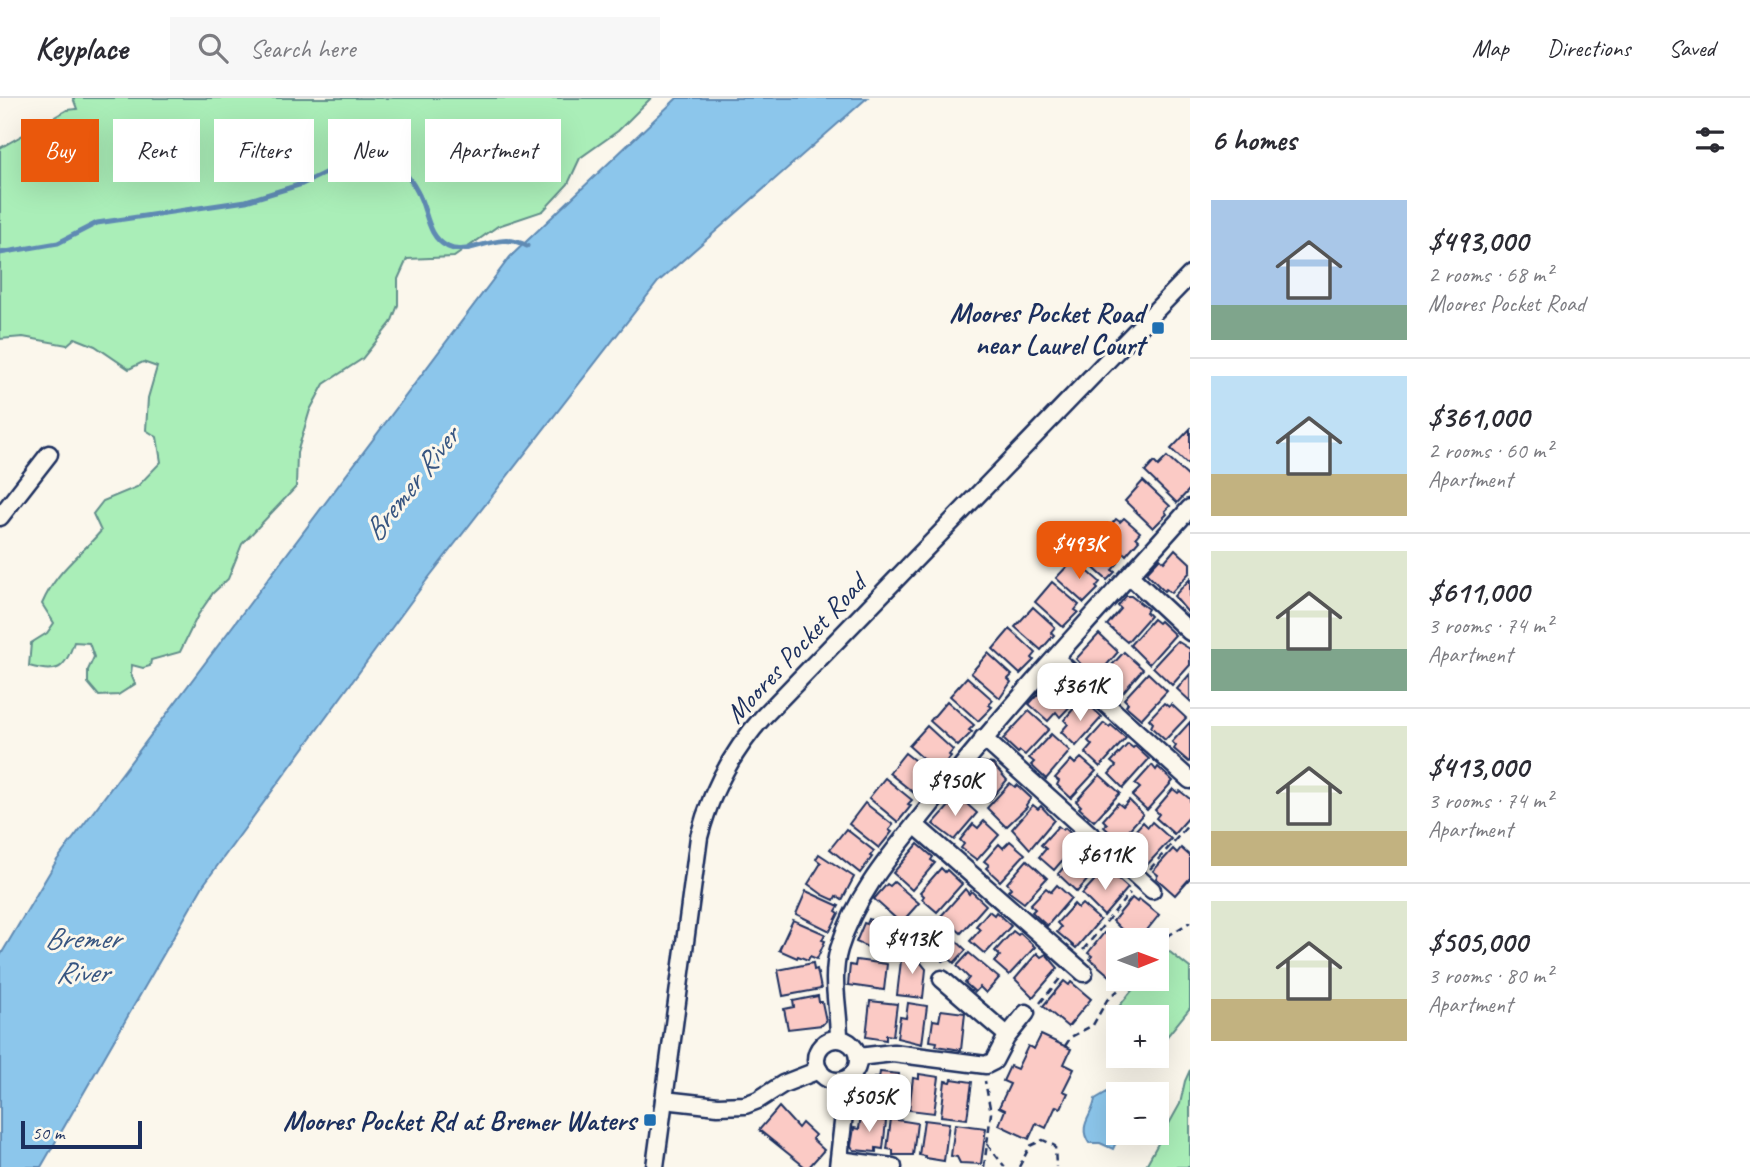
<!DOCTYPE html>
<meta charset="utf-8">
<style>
body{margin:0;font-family:Caveat,sans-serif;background:#f7f7f7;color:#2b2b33;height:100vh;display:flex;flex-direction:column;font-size:26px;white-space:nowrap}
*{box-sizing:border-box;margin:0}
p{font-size:23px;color:#7c7c81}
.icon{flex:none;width:38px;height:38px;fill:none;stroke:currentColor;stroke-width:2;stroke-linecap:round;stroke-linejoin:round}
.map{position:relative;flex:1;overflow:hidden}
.details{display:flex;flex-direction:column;background:#fff;width:560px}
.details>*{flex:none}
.top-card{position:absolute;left:21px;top:21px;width:665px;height:63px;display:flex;gap:14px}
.needle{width:46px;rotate:89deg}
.tools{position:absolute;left:1106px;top:830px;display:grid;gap:14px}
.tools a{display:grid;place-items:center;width:63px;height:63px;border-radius:0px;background:#fff;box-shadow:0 7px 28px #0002;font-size:35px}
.scale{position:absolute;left:21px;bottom:18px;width:121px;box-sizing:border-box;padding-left:7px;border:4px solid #1b2f5e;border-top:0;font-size:19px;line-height:24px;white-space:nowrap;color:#1b2f5e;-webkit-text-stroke:5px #fbf7ec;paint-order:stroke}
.price{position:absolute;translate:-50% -60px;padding:0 16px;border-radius:14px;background:#fff;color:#222;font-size:23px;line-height:46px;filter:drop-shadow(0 2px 4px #0008)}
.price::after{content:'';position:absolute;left:50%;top:42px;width:21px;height:16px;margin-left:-10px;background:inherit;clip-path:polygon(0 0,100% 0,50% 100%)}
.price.current{background:#ea580c;color:#fff}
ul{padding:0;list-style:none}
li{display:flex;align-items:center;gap:21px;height:175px;padding:0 21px}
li+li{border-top:2px solid #e1e1e2}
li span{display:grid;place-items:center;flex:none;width:196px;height:140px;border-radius:0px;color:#555}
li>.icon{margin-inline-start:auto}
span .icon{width:84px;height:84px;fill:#fffc;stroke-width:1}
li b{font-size:30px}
h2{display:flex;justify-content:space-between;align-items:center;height:84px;padding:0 21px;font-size:30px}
.chip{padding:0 24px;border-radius:0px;background:#fff;box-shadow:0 7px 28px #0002;font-size:24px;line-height:63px}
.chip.current{background:#ea580c;color:#fff}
header{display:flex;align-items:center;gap:42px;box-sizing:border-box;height:98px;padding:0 35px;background:#fff;border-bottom:2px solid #e1e1e2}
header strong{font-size:33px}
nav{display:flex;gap:38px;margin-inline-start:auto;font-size:24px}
.search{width:490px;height:63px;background:#f7f7f7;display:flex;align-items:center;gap:18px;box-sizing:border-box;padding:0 24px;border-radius:0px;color:#7c7c81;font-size:26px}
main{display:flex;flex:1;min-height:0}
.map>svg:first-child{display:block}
.green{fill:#aaeeb8;stroke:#628e8b;stroke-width:2}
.water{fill:#8cc6eb;stroke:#5f8ab3;stroke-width:2}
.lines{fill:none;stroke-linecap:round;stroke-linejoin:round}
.stream{stroke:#5f8ab3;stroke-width:5}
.building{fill:#fbcac5;stroke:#1b2f5e;stroke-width:2}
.minor-casing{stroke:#1b2f5e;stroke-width:21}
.path{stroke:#1b2f5e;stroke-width:2.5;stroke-dasharray:7 5;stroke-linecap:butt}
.minor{stroke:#fbf7ec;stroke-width:16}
.poi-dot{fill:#1f6fb2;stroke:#fbf7ec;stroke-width:2.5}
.labels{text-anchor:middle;stroke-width:6;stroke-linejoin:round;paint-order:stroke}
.poi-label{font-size:28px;font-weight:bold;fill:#1b2f5e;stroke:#fbf7ec;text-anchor:end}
.street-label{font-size:28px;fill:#1b2f5e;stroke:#fbf7ec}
.water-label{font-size:30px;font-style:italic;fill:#375581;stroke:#fbf7ec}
</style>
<header>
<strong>Keyplace</strong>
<div class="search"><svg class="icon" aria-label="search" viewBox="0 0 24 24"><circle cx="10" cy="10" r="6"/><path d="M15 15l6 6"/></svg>Search here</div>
<nav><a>Map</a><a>Directions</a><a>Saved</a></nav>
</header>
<main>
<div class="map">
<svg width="1190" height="1069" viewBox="0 0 1190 1069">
<rect width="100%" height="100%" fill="#fbf7ec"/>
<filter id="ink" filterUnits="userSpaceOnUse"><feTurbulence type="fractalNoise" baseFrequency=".0143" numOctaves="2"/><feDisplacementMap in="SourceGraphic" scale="14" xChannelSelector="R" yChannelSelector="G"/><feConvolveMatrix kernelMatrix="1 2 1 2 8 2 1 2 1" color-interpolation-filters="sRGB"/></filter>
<g filter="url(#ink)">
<g class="green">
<path d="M73 0H651L618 33 580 60 568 86 543 113 498 128 454 159 407 161 398 181V207L391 225 362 261 324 286 310 312 297 355 296 389 242 446 228 481 213 495 198 517 180 554 151 562 150 568 143 570 132 567 131 576 135 586 118 597 99 598 88 585V572L94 559 89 545 74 544C65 572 57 576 29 568L31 545 47 535 54 525 42 506C56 473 78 460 101 433L93 416 103 403 137 389 161 364 157 339 146 332 148 300 157 269 143 264 129 271 95 248 75 240 67 247 23 239 0 241V50L67 12 77 11Z"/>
<path d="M1166 851 1190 870V910L1157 951V919H1118V930L1108 922 1142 880H1157V862Z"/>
<path d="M1190 972V1069H1145L1180 1006 1185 983Z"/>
</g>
<g class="water">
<path d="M677 0H867L658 184 426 483 204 786 41 1069H0V858L57 762 510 159Z"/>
<path d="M1107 994 1114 995 1118 1001V1034H1121L1113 1051 1100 1045H1089C1077 1027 1093 1018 1095 1001Z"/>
</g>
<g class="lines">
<path class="stream" d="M0 155 58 145 97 125 246 103 302 86 331 72 354 50 385 49C395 63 409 77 417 93 428 112 426 138 448 149 469 160 498 131 527 148"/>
</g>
<g class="building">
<path d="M1190 331V363L1187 366 1171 351Z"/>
<path d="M1167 359 1190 380V391L1177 405 1145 374 1154 364 1158 368Z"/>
<path d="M1143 383 1170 408 1165 413 1167 416 1153 430 1125 403Z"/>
<path d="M1124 420 1140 434 1136 439 1139 442 1126 457 1103 436 1116 421 1120 424Z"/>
<path d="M1095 437 1119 458 1115 462 1118 465 1112 472 1115 474 1107 482 1078 456Z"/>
<path d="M1175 451 1190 465V474L1171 495 1166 491 1164 493 1146 475 1160 460 1164 464Z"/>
<path d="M1074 461 1100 484 1096 489 1098 491 1084 505 1056 480Z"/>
<path d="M1190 481V517L1174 498Z"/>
<path d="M1052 484 1079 507 1075 512 1078 514 1063 529 1035 504Z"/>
<path d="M1126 498H1131L1148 511 1146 514 1150 518 1127 544 1107 527 1121 511 1118 508Z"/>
<path d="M1033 509 1055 529 1051 534 1054 537 1041 552 1015 529Z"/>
<path d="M1153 521 1158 525 1160 523 1175 537 1149 566 1130 547Z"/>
<path d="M1010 531 1036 555 1032 560 1034 562 1020 576 993 551Z"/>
<path d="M1099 536 1118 554 1098 577 1093 572 1090 576 1076 561Z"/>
<path d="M1177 543 1190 551V567L1172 587 1153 569Z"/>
<path d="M1124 554 1143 571 1118 600 1100 580Z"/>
<path d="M988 555 1012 577 1008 581 1011 584 1000 600 971 575Z"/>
<path d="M1148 575 1167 593 1141 621 1126 608 1128 605 1124 601Z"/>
<path d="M1190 576V603L1177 591Z"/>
<path d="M967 579 993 602 989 607 992 609 978 623 950 598Z"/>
<path d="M1052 581H1060L1074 594 1072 597 1077 601 1060 619 1056 614 1048 623 1029 606Z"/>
<path d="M947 603 974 627 969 632 972 634 958 648 930 623Z"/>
<path d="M1080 603 1085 608 1087 605 1102 619 1076 648 1061 634 1068 626 1064 622Z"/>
<path d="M1164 605 1169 609 1171 606 1186 620 1165 642 1151 629 1153 625 1149 621Z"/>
<path d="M1029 613 1049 631 1025 657 1020 653 1018 655 1003 641Z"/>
<path d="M1190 624V663L1189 664 1174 651 1176 648 1172 644Z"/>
<path d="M1104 625 1109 629 1111 627 1126 640 1100 669 1085 655 1092 647 1088 643Z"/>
<path d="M927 628 953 652 949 657 951 659 938 674 909 648Z"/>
<path d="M1051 636 1070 653 1046 681 1031 667 1034 664 1029 660Z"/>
<path d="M1128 646 1133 650 1135 648 1149 661 1123 690 1109 676 1116 668 1111 664Z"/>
<path d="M905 655 933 677 929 682 932 684 919 699 889 675Z"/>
<path d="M1081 660 1096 673 1071 700 1057 687 1059 683 1055 680 1071 662 1075 666Z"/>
<path d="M982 664 993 666 1007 682 989 703 984 699 979 704 963 691 975 678 972 675Z"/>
<path d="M1152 667 1156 672 1158 669 1173 683 1147 712 1132 698 1140 690 1135 686Z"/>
<path d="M1100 677 1120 695 1094 723 1079 710 1081 708 1076 703Z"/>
<path d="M885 680 912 702 908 706 911 708 898 724 869 700Z"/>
<path d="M1010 685 1015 689 1017 687 1031 700 1026 707 1027 709 1006 729 987 710Z"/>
<path d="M1173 691 1178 695 1180 693 1190 701V718L1174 736 1156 720 1159 716 1155 712Z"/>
<path d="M958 698 977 715 954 742 933 726Z"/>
<path d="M1129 702 1143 716 1119 743 1104 729 1107 726 1103 722 1118 705 1123 709Z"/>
<path d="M865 705 893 727 889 732 892 734 879 750 849 726Z"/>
<path d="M1033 707 1038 711 1041 708 1054 722 1030 751 1012 731Z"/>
<path d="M984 723 999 737 977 762 961 750 964 746 960 742 973 726 978 730Z"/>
<path d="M1143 724 1148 729 1152 724 1171 741 1145 769 1126 752 1129 749 1125 744Z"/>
<path d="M1058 728 1063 732 1065 730 1079 743 1054 772 1039 759 1046 751 1041 747Z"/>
<path d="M846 731 874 753 870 758 872 759 860 775 830 751Z"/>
<path d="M1010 743 1025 756 1000 783 986 770 989 767 984 763 999 746 1003 750Z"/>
<path d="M918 746 933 759 931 762 935 765 912 792 893 775Z"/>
<path d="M1081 749 1102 765 1077 794 1058 776Z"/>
<path d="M1181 750 1190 758V780L1175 797 1156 780 1158 777 1153 773 1173 751 1177 755Z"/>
<path d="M819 756 854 779 842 802 836 798 834 802 823 797 808 786 821 765 816 761Z"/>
<path d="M1027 762 1047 780 1024 805 1008 793 1011 790 1007 785Z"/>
<path d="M941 770 945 774 947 772 962 786 937 814 922 801 924 798 920 794Z"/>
<path d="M1103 773 1107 777 1110 774 1128 790 1104 818 1082 796Z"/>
<path d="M894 784 919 805 901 825 874 801 887 786 890 788Z"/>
<path d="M1057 787 1071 800 1047 828 1032 814 1035 811 1030 807 1046 790 1051 794Z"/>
<path d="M965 791 969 796 971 793 986 807 961 835 941 818Z"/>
<path d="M806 793 839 808 836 813 839 815 830 833 796 816Z"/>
<path d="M1132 800 1137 804 1139 801 1159 817 1139 842H1132L1113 823Z"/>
<path d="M1074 806 1078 810 1082 806 1100 822 1076 850 1057 834 1061 829 1057 825Z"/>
<path d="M989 813 994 817 996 814 1011 828 985 856 970 843 980 832 976 828Z"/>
<path d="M869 821 894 832 891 838 899 841 891 859 856 844 864 825 867 826Z"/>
<path d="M793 822 825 836 822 842 825 843 817 861 810 858 808 862 798 858 797 860 779 852Z"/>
<path d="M934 822 966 852 954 865 949 860 943 863 918 840Z"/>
<path d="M1013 833 1018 837 1020 835 1035 849 1009 877 994 864 1000 858 995 853Z"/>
<path d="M1113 833 1124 842H1118V868L1110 878 1090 861 1092 858 1088 855 1104 835 1108 838Z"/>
<path d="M902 854 922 856 921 865 926 871 923 900 897 897Z"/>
<path d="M969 855 999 880 986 895 980 889 975 894 965 885 969 880 957 868Z"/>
<path d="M1037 855 1041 859 1046 856 1058 870 1033 899 1015 881Z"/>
<path d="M856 862 887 866 884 892 848 887 850 867 855 868Z"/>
<path d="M813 865 814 872 817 871 821 891 783 898 778 872Z"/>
<path d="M1064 883 1069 887 1071 884 1091 901 1068 929 1043 908Z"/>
<path d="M818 898 819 904H822L826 923 822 927 788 931 784 911 794 909 793 903Z"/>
<path d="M870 903 897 906 893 938 886 937V942L866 939Z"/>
<path d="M908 905 927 908 922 946 897 940 900 919 906 920Z"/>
<path d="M941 912 965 915 961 952 936 948 937 944 930 943 933 922 939 923Z"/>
<path d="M1041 937 1071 951 1064 966 1074 971 1063 993 1068 995 1061 1010 1056 1008 1046 1030 1036 1025 1029 1041 999 1027 1005 1012 999 1009 1010 986 1003 983 1010 968 1017 971 1028 948 1034 951Z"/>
<path d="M880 974 899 976V980L905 981 902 1012 875 1008 877 999 872 998 874 980H879Z"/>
<path d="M919 976 939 979 934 1015 909 1012 913 980 919 981Z"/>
<path d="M952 981 972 984 967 1021 941 1018 945 983 951 984Z"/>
<path d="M779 1009 798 1030 802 1025 815 1037 812 1041 824 1052 809 1069H805L759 1032Z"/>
<path d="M861 1016 881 1018 880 1022 886 1023 883 1051 876 1050V1054L854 1052 851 1048 854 1030 859 1031Z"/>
<path d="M891 1021 917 1025 913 1057H893V1052L887 1051Z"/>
<path d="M924 1022 949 1025 944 1063 925 1060V1058L919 1057Z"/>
<path d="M955 1026 986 1030 981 1066 960 1065 957 1059 951 1058Z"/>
</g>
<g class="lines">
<g class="minor-casing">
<g id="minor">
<path d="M0 419 49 356"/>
<path d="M1130 478 1190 534"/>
<path d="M1055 560 1190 682"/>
<path d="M983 640 1152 792"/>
<path d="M915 727 1084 875"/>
<path d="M942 881 1007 937"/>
<path d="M839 940C839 910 830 881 839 851 856 795 893 754 929 709 1010 605 1102 509 1190 410"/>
<circle cx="837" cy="962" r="21"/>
<path d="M858 959 893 955 986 967 994 963 1006 940 1026 915"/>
<path d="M664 1002 718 1008 745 1007 758 1002 783 986 819 972"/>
<path d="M839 1062 893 1069"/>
<path d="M655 1069 699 739C711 693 732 654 763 619L1190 177"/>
<path d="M838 1069 844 1016V982"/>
</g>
</g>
<g class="path">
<path d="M1150 771 1190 725"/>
<path d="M1157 845 1190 824"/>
<path d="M1083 852 1130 795"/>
<path d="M1040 905 1062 878"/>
<path d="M1065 948 1071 939 1093 927 1107 902 1132 880"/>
<path d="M987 1046 1005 1069"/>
<path d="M984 1069 991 1015 985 983"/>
<path d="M1019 1069 1030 1048 1043 1042 1055 1048 1056 1069"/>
</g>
<use href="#minor" class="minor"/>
</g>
</g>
<g class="poi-dot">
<rect x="1151" y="223" width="14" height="14" rx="3.5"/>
<rect x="643" y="1015" width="14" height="14" rx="3.5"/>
</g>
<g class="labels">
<g class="poi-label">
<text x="1144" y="224">Moores Pocket Road<tspan x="1144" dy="32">near Laurel Court</tspan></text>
<text x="636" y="1032">Moores Pocket Rd at Bremer Waters</text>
</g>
<g class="street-label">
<text transform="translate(795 550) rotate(-47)" y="10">Moores Pocket Road</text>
</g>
<g class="water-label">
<text transform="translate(411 386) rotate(-52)" y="10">Bremer River</text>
<text x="82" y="850">Bremer<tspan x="82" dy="34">River</tspan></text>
</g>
</g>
</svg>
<div class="tools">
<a><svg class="needle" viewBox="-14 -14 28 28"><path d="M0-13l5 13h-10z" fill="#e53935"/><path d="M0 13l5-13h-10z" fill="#7c7c81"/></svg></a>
<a>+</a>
<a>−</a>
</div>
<div class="scale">50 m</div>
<b class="price current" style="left:1079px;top:483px">$493K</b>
<b class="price" style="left:1080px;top:625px">$361K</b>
<b class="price" style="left:955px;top:720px">$950K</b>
<b class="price" style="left:1105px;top:794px">$611K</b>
<b class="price" style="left:912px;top:878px">$413K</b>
<b class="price" style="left:869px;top:1036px">$505K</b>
<div class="top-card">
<a class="chip current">Buy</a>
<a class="chip">Rent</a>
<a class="chip">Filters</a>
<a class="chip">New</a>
<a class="chip">Apartment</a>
</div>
</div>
<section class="details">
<h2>6 homes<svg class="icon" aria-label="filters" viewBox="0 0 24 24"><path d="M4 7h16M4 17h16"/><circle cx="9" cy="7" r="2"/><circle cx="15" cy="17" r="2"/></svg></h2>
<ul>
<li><span style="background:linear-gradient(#a9c7e8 75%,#7fa58c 0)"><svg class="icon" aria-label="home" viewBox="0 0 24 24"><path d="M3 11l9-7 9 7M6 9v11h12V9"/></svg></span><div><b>$493,000</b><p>2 rooms · 68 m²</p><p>Moores Pocket Road</p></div></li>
<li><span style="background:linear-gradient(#bfe0f5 70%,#c2b280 0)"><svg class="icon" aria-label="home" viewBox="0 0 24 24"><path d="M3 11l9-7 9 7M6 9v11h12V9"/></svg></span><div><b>$361,000</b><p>2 rooms · 60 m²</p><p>Apartment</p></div></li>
<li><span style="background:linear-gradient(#dfe7d0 70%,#7fa58c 0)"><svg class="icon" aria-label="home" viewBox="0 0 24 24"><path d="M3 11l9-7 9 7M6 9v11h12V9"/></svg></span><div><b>$611,000</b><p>3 rooms · 74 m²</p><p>Apartment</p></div></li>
<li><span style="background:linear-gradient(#dfe7d0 75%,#c2b280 0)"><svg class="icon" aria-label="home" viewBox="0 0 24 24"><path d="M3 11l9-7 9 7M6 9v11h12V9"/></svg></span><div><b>$413,000</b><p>3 rooms · 74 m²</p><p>Apartment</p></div></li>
<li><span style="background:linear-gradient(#dfe7d0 70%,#c2b280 0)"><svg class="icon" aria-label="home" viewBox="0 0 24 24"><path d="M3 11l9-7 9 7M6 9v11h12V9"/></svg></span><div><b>$505,000</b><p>3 rooms · 80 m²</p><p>Apartment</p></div></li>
</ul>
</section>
</main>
